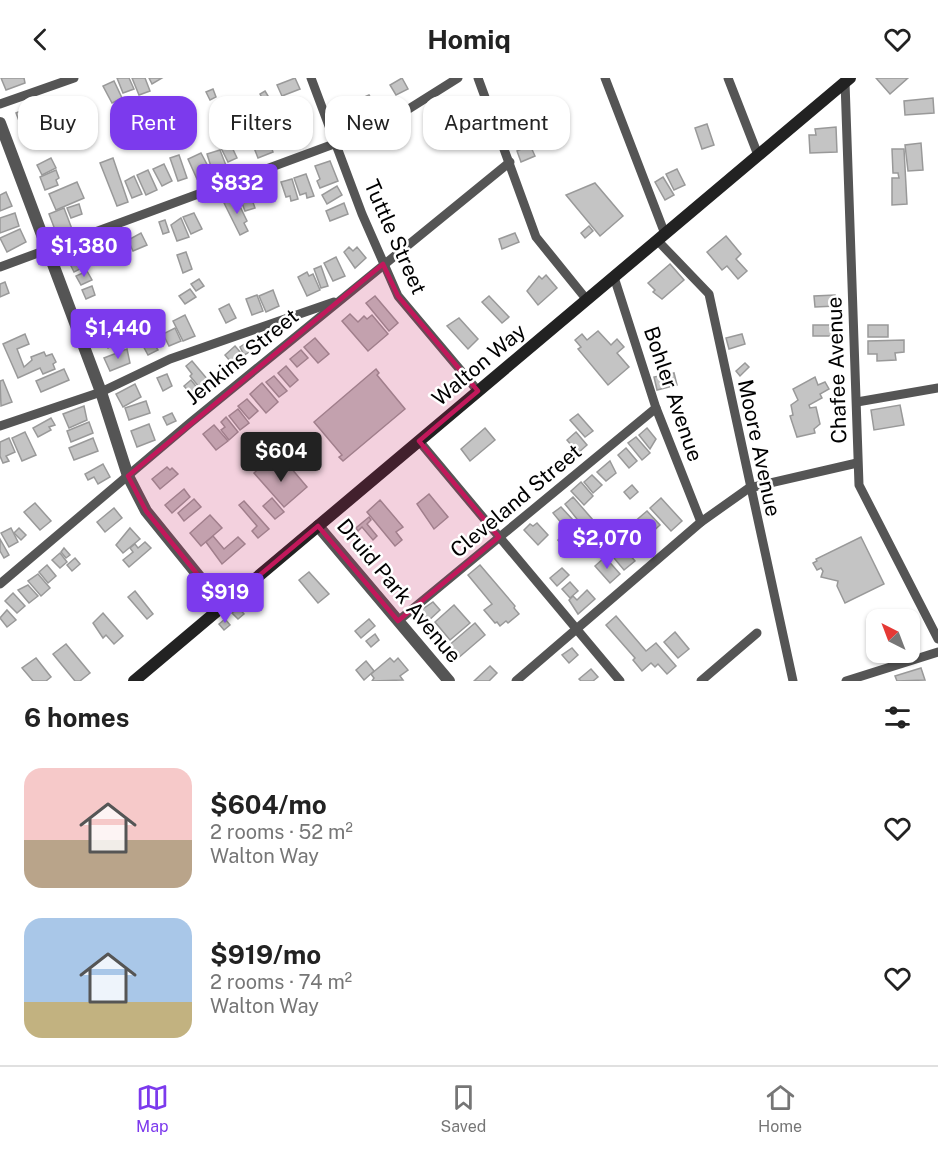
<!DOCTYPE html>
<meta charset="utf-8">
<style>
body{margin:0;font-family:"Public Sans",sans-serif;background:#f2f2f2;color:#222;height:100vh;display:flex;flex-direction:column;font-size:22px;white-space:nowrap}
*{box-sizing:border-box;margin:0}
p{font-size:20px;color:#767676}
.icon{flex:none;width:33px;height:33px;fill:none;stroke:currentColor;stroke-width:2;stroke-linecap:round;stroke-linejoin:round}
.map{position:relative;height:603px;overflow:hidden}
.sheet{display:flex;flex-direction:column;background:#fff;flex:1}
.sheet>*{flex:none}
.guide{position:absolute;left:18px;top:18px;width:600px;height:54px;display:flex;gap:12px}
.needle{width:39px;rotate:318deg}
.controls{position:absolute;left:866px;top:531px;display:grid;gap:12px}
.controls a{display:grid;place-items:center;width:54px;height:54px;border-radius:12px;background:#fff;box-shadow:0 2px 4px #0004;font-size:30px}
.price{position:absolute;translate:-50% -51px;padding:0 14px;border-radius:6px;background:#7c3aed;color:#fff;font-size:20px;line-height:39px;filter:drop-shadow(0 2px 3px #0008)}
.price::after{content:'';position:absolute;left:50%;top:36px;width:18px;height:14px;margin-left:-9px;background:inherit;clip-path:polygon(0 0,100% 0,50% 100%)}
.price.on{background:#222;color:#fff}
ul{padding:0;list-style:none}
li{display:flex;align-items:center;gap:18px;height:150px;padding:0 24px}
li span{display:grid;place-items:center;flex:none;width:168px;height:120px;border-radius:18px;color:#555}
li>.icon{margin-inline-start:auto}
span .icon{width:72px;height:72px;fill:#fffc;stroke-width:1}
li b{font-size:26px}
h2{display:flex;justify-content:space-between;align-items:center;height:72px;padding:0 24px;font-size:26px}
.tag{padding:0 21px;border-radius:18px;background:#fff;box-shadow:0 2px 4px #0004;font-size:21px;line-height:54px}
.tag.on{background:#7c3aed;color:#fff}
header{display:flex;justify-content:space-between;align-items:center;height:78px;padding:0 24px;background:#fff;font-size:27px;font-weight:700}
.menu{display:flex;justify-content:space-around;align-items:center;height:84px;border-top:2px solid #e0e0e0;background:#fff;font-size:16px;color:#767676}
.menu a{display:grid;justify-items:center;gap:3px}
.menu .on{color:#7c3aed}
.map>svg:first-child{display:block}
.building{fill:#c4c4c4;stroke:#999;stroke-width:1.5}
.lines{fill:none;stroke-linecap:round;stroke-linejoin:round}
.minor{stroke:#555;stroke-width:9}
.tertiary{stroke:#555;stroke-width:12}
.secondary{stroke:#222;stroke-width:12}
.marked{fill:#c2185b;fill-opacity:0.2;stroke:#c2185b;stroke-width:4.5;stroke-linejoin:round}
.labels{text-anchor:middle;stroke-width:5;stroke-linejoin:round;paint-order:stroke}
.street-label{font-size:21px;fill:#000;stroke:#fff}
</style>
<header><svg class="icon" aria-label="back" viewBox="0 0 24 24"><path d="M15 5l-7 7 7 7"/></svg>Homiq<svg class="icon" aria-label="heart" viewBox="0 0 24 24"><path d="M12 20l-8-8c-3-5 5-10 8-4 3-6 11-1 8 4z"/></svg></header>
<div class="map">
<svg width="938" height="603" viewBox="0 0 938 603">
<rect width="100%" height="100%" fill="#fff"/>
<g class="building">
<path d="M1 0H24L25 5 6 12Z"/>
<path d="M117 0H129L134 11 123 15Z"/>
<path d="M132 0H145L150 13 139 17Z"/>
<path d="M149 0H162L152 6Z"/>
<path d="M295 0 300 11 282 18 277 7Z"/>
<path d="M402 0 408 11 396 17 390 7Z"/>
<path d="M876 0H908L890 16Z"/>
<path d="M114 3 122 20 112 25 103 8Z"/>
<path d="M213 11 216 19 210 22 206 14Z"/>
<path d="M265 13 274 28 268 31 260 16Z"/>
<path d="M369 17 377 30 365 41 355 23Z"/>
<path d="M933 20 934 35 905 37 904 23Z"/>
<path d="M37 26 42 39 21 48 16 35Z"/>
<path d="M343 26 345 29 350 27 357 43 343 50 334 30Z"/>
<path d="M286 43 295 66 282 71 274 52 282 49 280 45Z"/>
<path d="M707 46 714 67 702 71 695 50Z"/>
<path d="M836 49 837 74 810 75 809 57H816L815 51Z"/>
<path d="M259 53 262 59 267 57 273 74 258 80 249 57Z"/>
<path d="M229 63 237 80 228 84 220 68Z"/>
<path d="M921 65 923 92 908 93 905 67Z"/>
<path d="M530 67 535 78 521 84 517 73Z"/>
<path d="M892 71H904L907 126 892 127V100H899L898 95H893Z"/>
<path d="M220 72 227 90 213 95 207 76Z"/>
<path d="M201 75 211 94 197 101 188 81Z"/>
<path d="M179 77 187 100 178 103 170 80Z"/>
<path d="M51 80 56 90 42 97 37 87Z"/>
<path d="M113 80 128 124 117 128 100 85Z"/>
<path d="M330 83 338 103 320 110 317 103 320 101 315 88Z"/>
<path d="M164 86 172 103 162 108 153 91Z"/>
<path d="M677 91 685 107 674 112 666 96Z"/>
<path d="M56 92 59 100 56 102 58 107 45 112 40 99Z"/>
<path d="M148 92 157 112 146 117 137 97Z"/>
<path d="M306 96 314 118 307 120 306 115 300 117 294 100Z"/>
<path d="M134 98 142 116 132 120 125 103Z"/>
<path d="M663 99 674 117 665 122 655 104Z"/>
<path d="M292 101 298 121 291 123 290 118 286 119 281 104Z"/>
<path d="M77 104 84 120 56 132 49 116Z"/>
<path d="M595 105 623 138 600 158 566 117Z"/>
<path d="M337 108 342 117 327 126 322 117Z"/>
<path d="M6 114 12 128 0 133V117Z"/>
<path d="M250 116 255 130 245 133 240 120Z"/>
<path d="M236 120 247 143 244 145 248 153 240 157 224 125Z"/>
<path d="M344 125 348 136 330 143 326 133Z"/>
<path d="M79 126 82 136 71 140 67 130Z"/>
<path d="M64 130 72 151 57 157 49 136Z"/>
<path d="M15 135 19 148 0 155V140Z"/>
<path d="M194 135 202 151 191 156 183 139Z"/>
<path d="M181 140 189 159 177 163 171 147Z"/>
<path d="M165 142 169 154 163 156 159 144Z"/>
<path d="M589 148 593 153 585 160 581 155Z"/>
<path d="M20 151 26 164 7 174 0 160Z"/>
<path d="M141 155 147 167 133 173 128 162Z"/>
<path d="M515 155 519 164 502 171 499 161Z"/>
<path d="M726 158 741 176 736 181 747 193 738 201 727 188 722 192 707 174Z"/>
<path d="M105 165 110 176 103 179 98 168Z"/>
<path d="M349 169 353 173 357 169 366 180 355 190 344 174Z"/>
<path d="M82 170 83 173 88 171 90 175 65 184 63 177Z"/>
<path d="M186 174 192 191 183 195 177 177Z"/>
<path d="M84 178 88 187 74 194 69 184Z"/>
<path d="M336 179 345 198 333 203 324 185Z"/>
<path d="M670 186 684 202 662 221 653 214 655 212 648 205Z"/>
<path d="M321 188 328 208 321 210 314 191Z"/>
<path d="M87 193 92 202 81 207 76 198Z"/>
<path d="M307 194 309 198 313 196 320 212 307 218 298 199Z"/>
<path d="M546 197 557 210 538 227 527 213 539 198 542 201Z"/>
<path d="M199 201 204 208 196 213 191 206Z"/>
<path d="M5 204 9 215 0 219V206Z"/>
<path d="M92 208 95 217 86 221 82 212Z"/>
<path d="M190 211 196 219 185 226 179 218Z"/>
<path d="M273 212 279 228 266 234 259 218Z"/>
<path d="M257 217 263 233 252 237 246 221Z"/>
<path d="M835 217 836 228 815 229 814 218Z"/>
<path d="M375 218 398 245 389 253 366 225Z"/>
<path d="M489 218 509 239 502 245 482 224Z"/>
<path d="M229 226 236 240 226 245 219 231Z"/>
<path d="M350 236 358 244 364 238 367 241 372 237 388 256 368 273 342 243Z"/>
<path d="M103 237 107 246 97 250 93 241Z"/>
<path d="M185 237 195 258 183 263 173 243Z"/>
<path d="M459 240 478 261 468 271 447 248Z"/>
<rect x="813" y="247" width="24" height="11"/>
<rect x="868" y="247" width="20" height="12"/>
<path d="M119 249 125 260 108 270 102 259Z"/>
<path d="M175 250 181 263 169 268 163 256Z"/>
<path d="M598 253 611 267 617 261 624 269 617 275 629 289 608 307 578 271 581 269 575 262 582 256 587 262Z"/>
<path d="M25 256 29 266 17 271 24 289 32 282 31 279 44 274 46 278 52 276 56 284 53 286 55 291 43 296 40 290 18 300 3 266Z"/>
<path d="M742 256 745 266 729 271 726 260Z"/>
<path d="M268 257 271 264 256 275 251 265Z"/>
<path d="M150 259 158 272 148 277 141 264Z"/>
<path d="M315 260 329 276 318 285 304 269Z"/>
<path d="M904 262V274L895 275 896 282 877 283V276H868V263Z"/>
<path d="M246 265 250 274 244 277 240 269Z"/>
<path d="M235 268 246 281 236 290 225 277Z"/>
<path d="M127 271 130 285 110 293 104 280Z"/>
<path d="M301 272 308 280 297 289 290 281Z"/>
<path d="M192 283 213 308 204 315 190 298 192 296 186 288Z"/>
<path d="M745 285 749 289 740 298 736 293Z"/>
<path d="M286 288 298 302 290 309 278 295Z"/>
<path d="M64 291 69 302 41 314 36 303Z"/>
<path d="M376 291 379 295 377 297 405 331 343 383 339 379 342 377 314 344Z"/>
<path d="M674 295 677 307 657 312 654 299Z"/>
<path d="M167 296 172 308 163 313 157 300Z"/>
<path d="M274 298 287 313 279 319 266 304Z"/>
<path d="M815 299 818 307 825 304 829 311 820 316 822 320 809 327 810 330 816 329 820 346 814 351 815 355 797 359 790 338 793 337 791 327 798 322 793 311Z"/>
<path d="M3 302 12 324 1 328 0 303Z"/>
<path d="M191 302 203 317 196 322 184 308Z"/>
<path d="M262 305 278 324 266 335 250 316Z"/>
<path d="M135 306 141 319 123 329 116 316Z"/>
<path d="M247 321 258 333 249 341 238 328Z"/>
<path d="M146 323 150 335 129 342 125 330Z"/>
<path d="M900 327 904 347 874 352 871 332Z"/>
<path d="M84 328 87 342 69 350 63 336Z"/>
<path d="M238 331 249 345 240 352 229 338Z"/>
<path d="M172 335 176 343 167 347 163 339Z"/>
<path d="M578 336 593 353 585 359 570 342Z"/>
<path d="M226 339 238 354 229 362 221 352 225 349 221 344Z"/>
<path d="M51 340 55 347 49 349 51 352 38 359 33 350Z"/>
<path d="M89 344 93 355 71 364 67 353Z"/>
<path d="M149 346 155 362 137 369 131 353Z"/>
<path d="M214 347 228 363 216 372 203 356Z"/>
<path d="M485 350 495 362 470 383 461 371Z"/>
<path d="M647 350 656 361 650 371 639 357Z"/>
<path d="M25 354 36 377 22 383 12 360Z"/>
<path d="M576 354 587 367 578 375 567 362Z"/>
<path d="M636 359 650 375 642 382 628 365Z"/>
<path d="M9 360 15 374 6 378 9 383 3 385 0 378V364Z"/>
<path d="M93 360 98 373 74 382 69 370Z"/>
<path d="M626 370 637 383 629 390 618 377Z"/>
<path d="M270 381 283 396 291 390 307 409 284 429 254 395Z"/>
<path d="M610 383 616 395 606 403 597 394Z"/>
<path d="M103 386 110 399 98 406 94 399 88 402 85 396Z"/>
<path d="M167 389 170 392 172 390 178 396 160 411 152 401Z"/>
<path d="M592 397 602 407 593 415 584 404Z"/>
<path d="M581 404 593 418 584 427 571 413Z"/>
<path d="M632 407 638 414 630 421 624 414Z"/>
<path d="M184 411 190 419 172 435 165 427Z"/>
<path d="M429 416 448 439 434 451 417 426Z"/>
<path d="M573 419 593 442 574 458 566 449 570 446 567 442 562 446 553 435 561 429 574 443 577 441 565 426Z"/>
<path d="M272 420 284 434 275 441 263 428Z"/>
<path d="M661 420 682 443 671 453 650 430Z"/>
<path d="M194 421 201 429 184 443 178 435Z"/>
<path d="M380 422 403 449 396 454 402 462 395 468 367 434Z"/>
<path d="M244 423 269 451 258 460 252 453 257 448 239 427Z"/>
<path d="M35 425 51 443 40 452 24 434Z"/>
<path d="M114 430 122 440 105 454 97 444Z"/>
<path d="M647 433 660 447 650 456 648 453 632 472 619 457Z"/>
<path d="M210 437 222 450 201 468 190 455Z"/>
<path d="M369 439 371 442 367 446 377 458 373 462 362 449 358 453 356 450Z"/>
<path d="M537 445 548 457 538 467 524 452 530 446 533 448Z"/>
<path d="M11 450 18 464 9 469 1 455Z"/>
<path d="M19 450 26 457 21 462 14 455Z"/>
<path d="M130 450 140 461 123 475 116 467Z"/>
<path d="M566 455 571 461 562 467 558 462Z"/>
<path d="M213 458 224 471 238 459 245 466 222 486 206 464Z"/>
<path d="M614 459 635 483 624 492 604 468Z"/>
<path d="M861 459 884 506 845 525 837 508 838 503 821 499 823 493 821 490 817 492 813 485 817 483 816 481Z"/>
<path d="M0 461 9 477 4 480 0 473Z"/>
<path d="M145 464 151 470 129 489 123 482 133 474 130 470 135 466 138 470Z"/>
<path d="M64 470 70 477 66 480 61 474Z"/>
<path d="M60 475 67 484 60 490 52 482Z"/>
<path d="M605 479 620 496 610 505 595 488Z"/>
<path d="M75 480 80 486 72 493 67 487Z"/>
<path d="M47 487 56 498 48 505 39 494Z"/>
<path d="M480 487 515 528 514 530 519 536 508 545 506 543 500 548 497 544 495 545 484 532 492 526 468 497Z"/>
<path d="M562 490 569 497 557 508 550 500Z"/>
<path d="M309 494 329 516 318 525 299 502Z"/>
<path d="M38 496 50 510 41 518 28 503Z"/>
<path d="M570 504 578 513 570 520 562 511Z"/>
<path d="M28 507 38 518 29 525 18 512Z"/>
<path d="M587 512 595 521 578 536 569 522 573 518 577 522Z"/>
<path d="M135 513 153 536 147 541 128 519Z"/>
<path d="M13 515 25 528 17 535 5 523Z"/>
<path d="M433 524 440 532 426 545 417 535Z"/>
<path d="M454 527 470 545 450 562 435 544Z"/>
<path d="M239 530 244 536 238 541 232 535Z"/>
<path d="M7 532 16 542 7 549 0 540Z"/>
<path d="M103 535 123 558 114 566 106 557 103 560 93 545Z"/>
<path d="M616 538 646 573 656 565 676 588 667 596 658 586 655 589 651 585 642 593 633 582 635 580 606 547Z"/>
<path d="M225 541 230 547 224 552 219 546Z"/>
<path d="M369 541 375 548 361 560 355 553Z"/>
<path d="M475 545 485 557 457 581 447 569Z"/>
<path d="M675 554 689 571 678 580 664 564Z"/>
<path d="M375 556 379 562 371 569 366 563Z"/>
<path d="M66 566 90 595 80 603H75L53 576Z"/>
<path d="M572 570 578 577 569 585 562 577Z"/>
<path d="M36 580 51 599 46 603H33L22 590Z"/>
<path d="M390 580 394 584 398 580 408 592 400 598 403 602 372 603 374 600 371 596Z"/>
<path d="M366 583 374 593 364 602 356 592Z"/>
<path d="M490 588 497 595 489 603H474Z"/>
<path d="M921 590 925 602 897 603 895 598Z"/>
<path d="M591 591 598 599 593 603H581L579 601Z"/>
</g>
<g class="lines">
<g class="minor">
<path d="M311 0 362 136 398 218 478 313"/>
<path d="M478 0 536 159 587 222"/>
<path d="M605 0 665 156"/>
<path d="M728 0 758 77"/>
<path d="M845 4 859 407 938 561"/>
<path d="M0 26 74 0"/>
<path d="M657 162 709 216 793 603"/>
<path d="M0 189 380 49 458 0"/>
<path d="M614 199 656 330 701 444"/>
<path d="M857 324 938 310"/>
<path d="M0 348 101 314 170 281 334 224"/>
<path d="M419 363 620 603"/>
<path d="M0 506 190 345 510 84"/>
<path d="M398 543 656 330"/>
<path d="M516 603 701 444 749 410 857 385"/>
<path d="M701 603 757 555"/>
<path d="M846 603 938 574"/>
</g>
<g class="tertiary">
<path d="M0 45 101 314 128 398 146 433 223 528"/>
<path d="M318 448 449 603"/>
</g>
<path class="secondary" d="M134 603 850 0"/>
</g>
<path class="marked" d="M383 186 398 218 478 313 419 363 499 459 398 543 318 448 223 528 146 433 128 398Z"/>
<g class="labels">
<g class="street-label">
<text transform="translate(395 159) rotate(66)" y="7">Tuttle Street</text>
<text transform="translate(242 279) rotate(-39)" y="7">Jenkins Street</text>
<text transform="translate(479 287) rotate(-40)" y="7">Walton Way</text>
<text transform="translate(837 292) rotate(-92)" y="7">Chafee Avenue</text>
<text transform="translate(673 316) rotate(71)" y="7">Bohler Avenue</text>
<text transform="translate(759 370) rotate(78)" y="7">Moore Avenue</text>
<text transform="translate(516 423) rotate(-40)" y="7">Cleveland Street</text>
<text transform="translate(399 513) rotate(50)" y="7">Druid Park Avenue</text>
</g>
</g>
</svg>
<div class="controls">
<a><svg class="needle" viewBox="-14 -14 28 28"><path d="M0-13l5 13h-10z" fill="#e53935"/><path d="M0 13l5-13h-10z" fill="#767676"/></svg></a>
</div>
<b class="price" style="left:237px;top:137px">$832</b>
<b class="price" style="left:84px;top:200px">$1,380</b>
<b class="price" style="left:118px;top:282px">$1,440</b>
<b class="price on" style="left:281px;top:405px">$604</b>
<b class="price" style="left:607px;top:492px">$2,070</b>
<b class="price" style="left:225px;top:546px">$919</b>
<div class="guide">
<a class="tag">Buy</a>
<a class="tag on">Rent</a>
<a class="tag">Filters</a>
<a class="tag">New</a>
<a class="tag">Apartment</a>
</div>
</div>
<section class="sheet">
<h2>6 homes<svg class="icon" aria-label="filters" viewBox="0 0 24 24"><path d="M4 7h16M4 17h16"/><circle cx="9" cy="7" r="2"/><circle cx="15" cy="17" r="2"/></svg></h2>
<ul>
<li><span style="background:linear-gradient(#f6c9c9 60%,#b9a48a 0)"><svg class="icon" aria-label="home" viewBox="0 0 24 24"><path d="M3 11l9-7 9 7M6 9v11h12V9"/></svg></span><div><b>$604/mo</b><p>2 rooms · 52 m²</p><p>Walton Way</p></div><svg class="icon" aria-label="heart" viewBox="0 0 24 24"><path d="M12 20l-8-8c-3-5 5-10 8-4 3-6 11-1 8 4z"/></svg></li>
<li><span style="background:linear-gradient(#a9c7e8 70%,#c2b280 0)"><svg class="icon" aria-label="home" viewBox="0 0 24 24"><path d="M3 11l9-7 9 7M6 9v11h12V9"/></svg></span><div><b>$919/mo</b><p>2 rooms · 74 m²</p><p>Walton Way</p></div><svg class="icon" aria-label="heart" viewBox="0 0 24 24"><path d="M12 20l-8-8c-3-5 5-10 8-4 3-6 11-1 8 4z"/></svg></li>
</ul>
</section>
<nav class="menu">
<a class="on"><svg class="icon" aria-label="map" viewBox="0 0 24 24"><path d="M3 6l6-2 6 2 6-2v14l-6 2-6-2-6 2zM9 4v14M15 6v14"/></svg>Map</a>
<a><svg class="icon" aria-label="saved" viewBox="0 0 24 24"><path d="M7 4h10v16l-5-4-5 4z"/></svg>Saved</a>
<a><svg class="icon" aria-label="home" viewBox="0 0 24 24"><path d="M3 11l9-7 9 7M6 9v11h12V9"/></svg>Home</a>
</nav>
